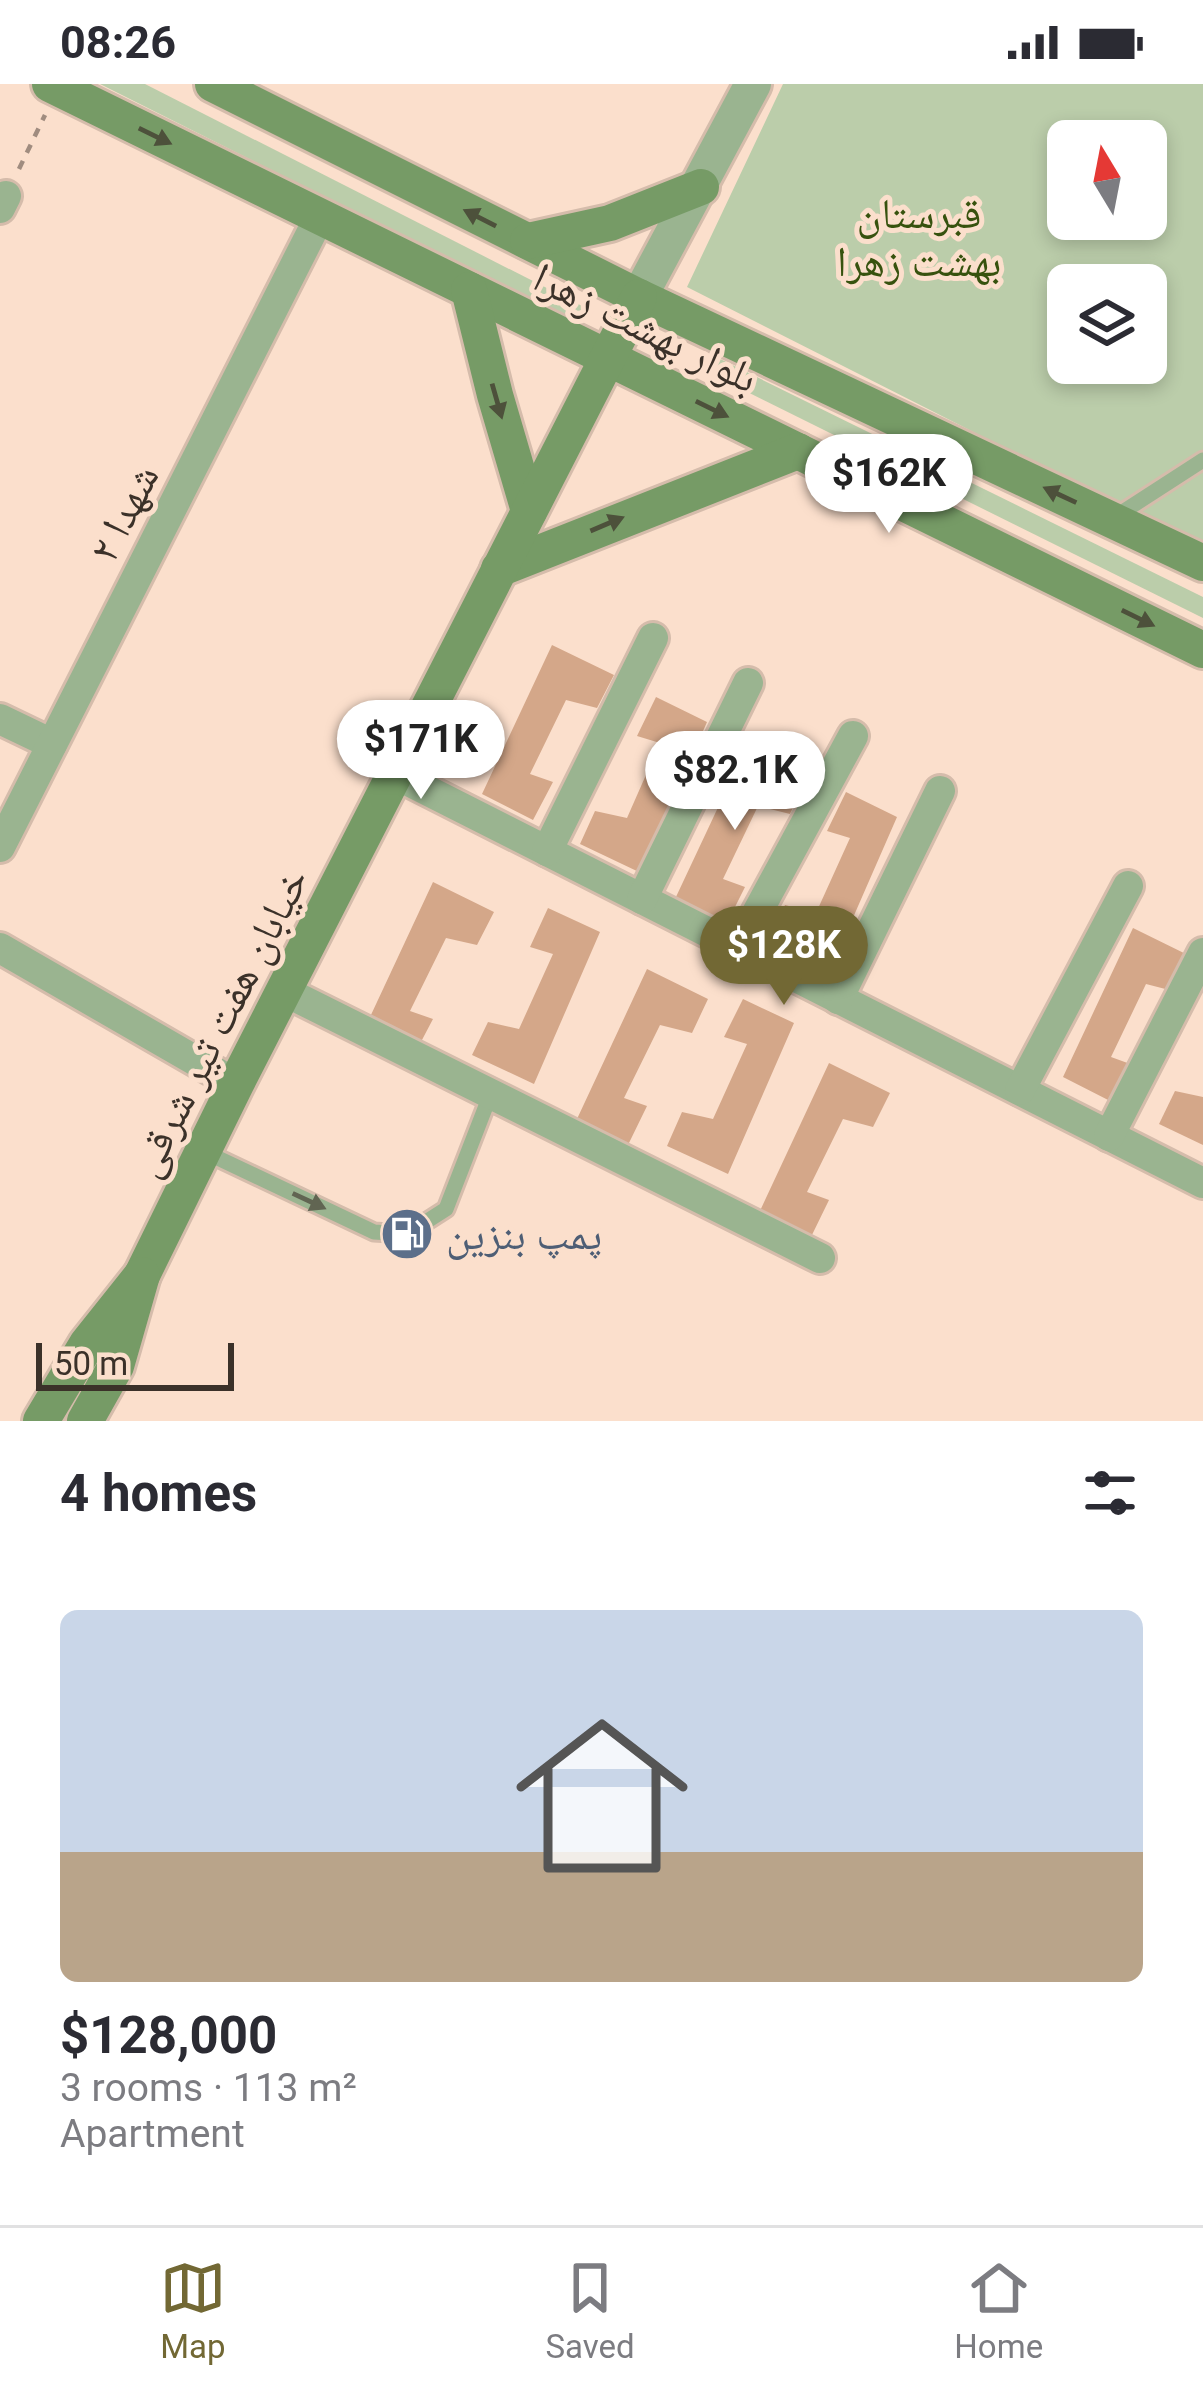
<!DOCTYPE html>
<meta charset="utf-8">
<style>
body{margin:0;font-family:Roboto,"Noto Naskh Arabic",sans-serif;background:#f7f7f7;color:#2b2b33;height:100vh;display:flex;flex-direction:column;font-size:45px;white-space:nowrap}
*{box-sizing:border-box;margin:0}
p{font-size:39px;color:#7c7c81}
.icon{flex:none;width:66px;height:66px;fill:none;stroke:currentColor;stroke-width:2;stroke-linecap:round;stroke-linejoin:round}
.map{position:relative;height:1337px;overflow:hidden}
.details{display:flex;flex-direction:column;background:#fff;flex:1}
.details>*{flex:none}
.needle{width:78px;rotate:350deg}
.buttons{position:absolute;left:1047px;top:36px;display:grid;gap:24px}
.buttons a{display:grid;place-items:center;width:120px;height:120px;border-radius:18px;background:#fff;box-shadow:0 6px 18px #0003;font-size:60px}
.scale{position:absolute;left:36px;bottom:30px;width:198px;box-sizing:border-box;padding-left:12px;border:6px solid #3b3129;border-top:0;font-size:33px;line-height:42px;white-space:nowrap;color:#3b3129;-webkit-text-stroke:9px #fbdfcc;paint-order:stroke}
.price{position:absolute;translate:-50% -102px;padding:0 27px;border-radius:42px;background:#fff;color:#222;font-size:39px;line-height:78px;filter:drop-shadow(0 3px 6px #0008)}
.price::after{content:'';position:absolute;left:50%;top:72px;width:36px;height:27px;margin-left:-18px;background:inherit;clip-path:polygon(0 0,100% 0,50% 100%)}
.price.current{background:#726834;color:#fff}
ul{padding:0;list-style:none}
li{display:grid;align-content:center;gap:24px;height:636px;padding:0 60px}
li+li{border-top:3px solid #e1e1e2}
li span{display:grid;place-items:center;height:372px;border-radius:18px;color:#555}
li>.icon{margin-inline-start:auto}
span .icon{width:216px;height:216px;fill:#fffc;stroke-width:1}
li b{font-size:51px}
h2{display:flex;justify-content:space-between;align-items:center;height:144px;padding:0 60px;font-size:51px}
.status{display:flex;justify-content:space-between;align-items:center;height:84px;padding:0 60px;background:#fff;direction:ltr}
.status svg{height:33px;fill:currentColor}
.menu{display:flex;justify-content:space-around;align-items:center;height:168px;border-top:3px solid #e1e1e2;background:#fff;font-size:33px;color:#7c7c81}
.menu a{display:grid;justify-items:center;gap:6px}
.menu .current{color:#726834}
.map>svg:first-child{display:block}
.green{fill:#bbcdaa;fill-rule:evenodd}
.building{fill:#d4a789}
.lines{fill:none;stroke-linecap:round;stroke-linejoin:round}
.service-casing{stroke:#d5bcab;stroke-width:21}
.minor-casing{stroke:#d5bcab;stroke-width:36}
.tertiary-casing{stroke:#d5bcab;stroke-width:42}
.secondary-casing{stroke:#d5bcab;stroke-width:42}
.path{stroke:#a08c7f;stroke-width:4.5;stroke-dasharray:9 9;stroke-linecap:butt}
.service{stroke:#9ab490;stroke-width:15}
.minor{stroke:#9ab490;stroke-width:30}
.tertiary{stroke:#9ab490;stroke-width:36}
.secondary{stroke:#769b66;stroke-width:36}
.oneway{fill:#4d513b}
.oneway2{fill:#616552}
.labels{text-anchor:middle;stroke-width:10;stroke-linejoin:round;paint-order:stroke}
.park-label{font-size:42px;fill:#37520e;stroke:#fbdfcc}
.street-label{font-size:42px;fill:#3b3129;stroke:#fbdfcc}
.service-label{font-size:42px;fill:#4e5e75;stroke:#fbdfcc;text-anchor:start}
</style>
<div class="status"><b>08:26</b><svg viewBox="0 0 49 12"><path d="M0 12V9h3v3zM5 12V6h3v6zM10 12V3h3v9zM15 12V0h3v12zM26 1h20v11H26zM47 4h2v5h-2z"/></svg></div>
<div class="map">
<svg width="1203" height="1337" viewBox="0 0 1203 1337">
<rect width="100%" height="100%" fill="#fbdfcc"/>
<g class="green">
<path d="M100 0H145L588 225 578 240Z"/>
<path d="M783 0H1203V464L687 203ZM1068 57H1146V135H1068ZM1068 201H1146V279H1068Z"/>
<path d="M710 270 1203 513V534L701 285Z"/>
</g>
<g class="building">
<path d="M552 561 614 591 597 624 566 616 530 690 553 698 533 736 482 710Z"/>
<path d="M656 613 707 638 641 789 580 760 595 727 627 734 660 659 637 652Z"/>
<path d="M745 666 806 696 790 730 758 722 723 795 745 803 726 841 675 815Z"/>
<path d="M846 708 897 733 831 884 769 855 785 821 816 829 850 754 827 747Z"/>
<path d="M433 798 494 828 477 861 446 854 410 927 433 935 413 973 363 948Z"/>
<path d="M548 824 600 848 534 1000 472 971 488 938 519 945 553 870 530 863Z"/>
<path d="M1133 844 1194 874 1177 908 1146 900 1111 973 1133 981 1114 1019 1063 993Z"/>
<path d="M647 885 708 915 692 949 660 941 624 1014 647 1022 628 1061 577 1035Z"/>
<path d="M743 915 794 939 728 1090 667 1062 682 1028 713 1035 747 960 724 953Z"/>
<path d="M829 979 890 1009 873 1043 843 1035 807 1108 829 1116 810 1155 759 1129Z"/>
<path d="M1175 1007 1203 1013V1061L1159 1040Z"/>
</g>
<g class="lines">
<g class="service-casing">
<g id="service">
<path d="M1115 433 1203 376"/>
<path d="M203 1067 374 1148 407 1150 446 1125 491 1009"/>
</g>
</g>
<g class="minor-casing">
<g id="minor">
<path d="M0 124 6 112"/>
<path d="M0 635 52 660"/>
<path d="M395 690 1203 1099"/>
<path d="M0 763 320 132"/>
<path d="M547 767 653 554"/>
<path d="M642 815 748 599"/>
<path d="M0 864 236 1000"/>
<path d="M738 864 853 652"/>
<path d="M284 907 820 1174"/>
<path d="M838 915 940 707"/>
<path d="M1020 1006 1128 802"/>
<path d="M1109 1052 1203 869"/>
</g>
</g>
<g class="tertiary-casing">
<path id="tertiary" d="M639 213 753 0"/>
</g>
<g class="secondary-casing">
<g id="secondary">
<path d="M50 0 1203 566"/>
<path d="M213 0 639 213 1203 479"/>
<path d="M528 157 610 139 701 103"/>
<path d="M469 206 495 311 529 427"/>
<path d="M499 485 798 367"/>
<path d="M142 1191 236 1000 639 213"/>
<path d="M41 1337 87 1260 142 1191 116 1282 85 1337"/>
</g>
</g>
<path class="path" d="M19 85 45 31"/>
<use href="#service" class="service"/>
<use href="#minor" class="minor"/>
<use href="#tertiary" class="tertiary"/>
<use href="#secondary" class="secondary"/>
</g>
<defs><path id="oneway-solid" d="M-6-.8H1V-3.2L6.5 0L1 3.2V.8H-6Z" transform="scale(3)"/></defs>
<g class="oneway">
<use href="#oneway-solid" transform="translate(155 52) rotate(26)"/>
<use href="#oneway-solid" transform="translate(480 134) rotate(-153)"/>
<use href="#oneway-solid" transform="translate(497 317) rotate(74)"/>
<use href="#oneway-solid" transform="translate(712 325) rotate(26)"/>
<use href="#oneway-solid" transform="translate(1060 411) rotate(-155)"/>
<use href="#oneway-solid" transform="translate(607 440) rotate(-23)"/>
<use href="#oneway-solid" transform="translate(1138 534) rotate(26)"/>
</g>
<use class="oneway2" href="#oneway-solid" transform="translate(309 1117) rotate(25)"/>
<defs>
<g id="fuel-disc" transform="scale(2.7)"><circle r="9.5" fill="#5c6f8a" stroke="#fbdfcc"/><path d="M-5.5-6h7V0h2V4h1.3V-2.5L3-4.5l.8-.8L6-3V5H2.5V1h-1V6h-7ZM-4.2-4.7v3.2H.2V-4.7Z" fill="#fff"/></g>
</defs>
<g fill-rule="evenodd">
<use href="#fuel-disc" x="407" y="1150"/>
</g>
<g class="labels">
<g class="park-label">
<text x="919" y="144">قبرستان<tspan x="919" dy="48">بهشت زهرا</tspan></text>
</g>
<g class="street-label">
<text transform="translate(646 243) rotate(26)" y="15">بلوار بهشت زهرا</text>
<text transform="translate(123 429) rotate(-63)" y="15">شهدا ۲</text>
<text transform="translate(219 938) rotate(-63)" y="15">خیابان هفت تیر شرقی</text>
</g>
<g class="service-label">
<text x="446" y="1165">پمپ بنزین</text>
</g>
</g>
</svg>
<div class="buttons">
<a><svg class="needle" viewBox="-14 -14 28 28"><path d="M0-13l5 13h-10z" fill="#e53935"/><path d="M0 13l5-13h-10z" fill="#7c7c81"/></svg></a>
<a><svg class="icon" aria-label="layers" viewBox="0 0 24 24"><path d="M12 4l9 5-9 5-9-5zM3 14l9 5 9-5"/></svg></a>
</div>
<div class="scale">50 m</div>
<b class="price" style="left:889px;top:452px">$162K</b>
<b class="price" style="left:421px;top:718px">$171K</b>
<b class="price" style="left:735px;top:749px">$82.1K</b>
<b class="price current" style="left:784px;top:924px">$128K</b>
</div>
<section class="details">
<h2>4 homes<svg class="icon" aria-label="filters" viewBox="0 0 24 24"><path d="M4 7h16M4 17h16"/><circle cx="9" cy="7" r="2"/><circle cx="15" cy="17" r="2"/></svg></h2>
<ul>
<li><span style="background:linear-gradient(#c9d6e8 65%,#b9a48a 0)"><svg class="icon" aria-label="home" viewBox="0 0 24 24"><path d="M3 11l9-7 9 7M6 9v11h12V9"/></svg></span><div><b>$128,000</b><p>3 rooms · 113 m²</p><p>Apartment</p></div></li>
</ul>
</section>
<nav class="menu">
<a class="current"><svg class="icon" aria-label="map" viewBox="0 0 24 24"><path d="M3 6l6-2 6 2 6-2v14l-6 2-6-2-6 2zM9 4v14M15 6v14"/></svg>Map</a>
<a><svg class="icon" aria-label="saved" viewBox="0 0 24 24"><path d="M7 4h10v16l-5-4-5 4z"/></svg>Saved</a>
<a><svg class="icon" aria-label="home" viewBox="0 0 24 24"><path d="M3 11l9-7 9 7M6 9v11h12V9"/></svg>Home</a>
</nav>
